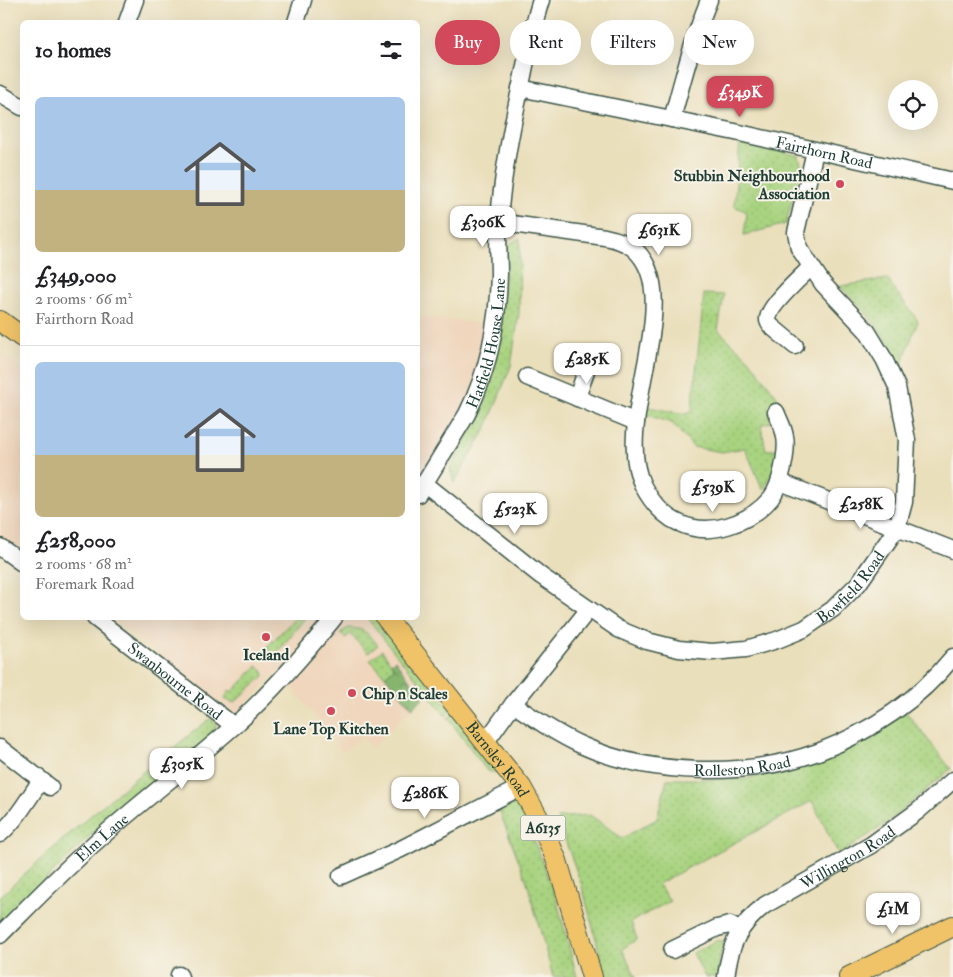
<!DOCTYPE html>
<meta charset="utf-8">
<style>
body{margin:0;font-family:"IM FELL Double Pica",serif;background:#f6f6f6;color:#202124;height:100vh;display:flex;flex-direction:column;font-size:19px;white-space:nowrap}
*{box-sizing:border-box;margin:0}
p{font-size:16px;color:#757577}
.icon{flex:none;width:28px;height:28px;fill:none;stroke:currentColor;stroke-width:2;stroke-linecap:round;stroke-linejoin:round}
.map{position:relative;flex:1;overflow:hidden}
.side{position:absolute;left:20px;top:20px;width:400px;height:600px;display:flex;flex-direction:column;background:#fff;border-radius:8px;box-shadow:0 5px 20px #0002}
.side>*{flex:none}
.top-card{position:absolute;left:435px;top:20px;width:442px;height:45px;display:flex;gap:10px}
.buttons{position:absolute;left:888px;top:80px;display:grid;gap:10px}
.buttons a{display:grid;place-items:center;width:50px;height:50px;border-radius:50%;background:#fff;box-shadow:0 5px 20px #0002;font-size:25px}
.price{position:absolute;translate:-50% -42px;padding:0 11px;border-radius:10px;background:#fff;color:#222;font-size:16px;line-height:32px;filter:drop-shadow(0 1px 2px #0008)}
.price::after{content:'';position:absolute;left:50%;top:30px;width:15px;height:11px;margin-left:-8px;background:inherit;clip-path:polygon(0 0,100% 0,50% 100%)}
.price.selected{background:#d1495b;color:#fff}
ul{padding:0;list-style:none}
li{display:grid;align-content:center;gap:10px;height:265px;padding:0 15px}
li+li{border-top:1px solid #e0e0e0}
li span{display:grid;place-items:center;height:155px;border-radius:8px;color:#555}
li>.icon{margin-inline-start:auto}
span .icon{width:90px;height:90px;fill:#fffc;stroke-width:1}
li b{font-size:21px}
h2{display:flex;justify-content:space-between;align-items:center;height:60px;padding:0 15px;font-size:21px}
.chip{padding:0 18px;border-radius:22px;background:#fff;box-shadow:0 5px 20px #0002;font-size:18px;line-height:45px}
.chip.selected{background:#d1495b;color:#fff}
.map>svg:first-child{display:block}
.built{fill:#efd6bc}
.grass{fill:url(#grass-dots);stroke:#64885a}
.forest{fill:url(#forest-crowns);stroke:#527951}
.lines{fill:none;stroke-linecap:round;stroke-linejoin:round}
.minor-casing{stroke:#3d5548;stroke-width:19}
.major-casing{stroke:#3d5548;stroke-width:22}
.minor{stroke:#fff;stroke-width:16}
.major{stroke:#f0c369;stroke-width:20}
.poi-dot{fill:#d1495b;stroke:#f7f3e8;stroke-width:2}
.labels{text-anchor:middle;stroke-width:4;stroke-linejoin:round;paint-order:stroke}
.shield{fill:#f7f3e8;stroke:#60746a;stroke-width:1}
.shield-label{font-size:15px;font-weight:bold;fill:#1f3d34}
.street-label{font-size:16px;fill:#1f3d34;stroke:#f7f3e8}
.poi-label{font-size:16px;font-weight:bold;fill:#1f3d34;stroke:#f7f3e8}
</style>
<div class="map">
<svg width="953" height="977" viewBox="0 0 953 977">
<defs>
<pattern id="grass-dots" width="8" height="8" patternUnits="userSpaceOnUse" patternTransform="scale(1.25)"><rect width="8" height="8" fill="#a8d37f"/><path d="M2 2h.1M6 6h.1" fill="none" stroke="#90b66e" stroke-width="1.8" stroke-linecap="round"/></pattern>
<pattern id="forest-crowns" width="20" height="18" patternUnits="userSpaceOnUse" patternTransform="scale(1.25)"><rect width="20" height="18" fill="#86b56e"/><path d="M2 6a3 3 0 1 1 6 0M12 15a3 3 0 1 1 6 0" fill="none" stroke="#6d945b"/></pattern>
</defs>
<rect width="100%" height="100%" fill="#f7f3e8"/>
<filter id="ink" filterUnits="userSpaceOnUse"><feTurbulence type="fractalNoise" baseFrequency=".02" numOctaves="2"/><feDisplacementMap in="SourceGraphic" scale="10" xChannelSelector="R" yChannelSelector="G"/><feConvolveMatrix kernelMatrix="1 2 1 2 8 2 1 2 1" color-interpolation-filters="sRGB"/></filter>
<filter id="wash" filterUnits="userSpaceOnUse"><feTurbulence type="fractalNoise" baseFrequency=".0096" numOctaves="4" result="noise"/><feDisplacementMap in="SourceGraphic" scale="20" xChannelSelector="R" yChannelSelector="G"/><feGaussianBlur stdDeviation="1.12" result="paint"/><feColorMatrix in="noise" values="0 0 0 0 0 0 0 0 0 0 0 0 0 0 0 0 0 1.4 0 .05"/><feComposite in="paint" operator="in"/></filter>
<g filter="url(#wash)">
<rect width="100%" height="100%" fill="#eadfbb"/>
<g class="built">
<path d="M418 317 488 324 481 361 468 399 418 479Z"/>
<path d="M0 353 22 369V552L0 535Z"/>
<path d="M111 618H379L435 687 371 748 362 736 343 752 292 687 277 673 233 716 145 643Z"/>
</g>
<g class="grass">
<path d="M740 141 799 156 801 165 786 224 744 235 747 212 734 206Z"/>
<path d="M520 238 519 313 511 366 486 429 454 483 450 469C465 440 481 413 490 382 502 337 501 290 508 245Z"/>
<path d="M887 279 918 321 901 366 878 327 862 308 840 286Z"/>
<path d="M704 294 724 295 718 330 749 359 774 392 784 407 770 413 771 422 761 425 766 450 778 449 780 462 763 490 745 448 722 452 693 447 672 423 647 415 648 407 686 414 692 411Z"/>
<path d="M295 618H305L276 654 271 653 267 647Z"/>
<path d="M367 618H377L451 711 446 716Z"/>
<path d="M348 628C365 628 367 633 378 645L368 653 350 634 346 638 340 633Z"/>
<path d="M382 650 394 668 385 676 370 660Z"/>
<path d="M257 666 263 671 264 676 235 702H231L224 699 230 690 232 692Z"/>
<path d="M906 712 951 769 885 824 839 855 812 801 658 884 670 901 631 922 637 939 622 949 636 977H606L582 886 557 818 590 815 622 838 657 819 667 779H746L828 759Z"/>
<path d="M453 714 497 773 487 771 448 718Z"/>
<path d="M211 718 216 725 213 735 105 821 0 925V897C67 833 138 775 211 718Z"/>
<path d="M515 800 534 840 557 901 577 977H553L527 882 499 810Z"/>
<path d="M718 940 724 943 720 957 719 977H705L693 953Z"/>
</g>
<path class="forest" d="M395 660 423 698 412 708 385 676 394 668 391 663Z"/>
</g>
<g filter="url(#ink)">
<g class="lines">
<g class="minor-casing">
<g id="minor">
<path d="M127 22 135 0"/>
<path d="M296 22 303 0"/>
<path id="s1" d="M520 88 735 132 953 181"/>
<path d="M0 94 22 107"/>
<path d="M672 119C683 79 693 39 709 0"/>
<path d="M498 222 605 237C615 239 625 242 633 248 689 295 610 422 643 486 651 501 663 516 679 523 710 538 750 523 771 498 778 489 781 477 783 467 785 457 787 446 785 437 784 428 779 420 776 412"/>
<path d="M795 346 771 326C768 322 767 320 769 315 773 302 800 278 811 267"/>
<path d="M527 377 636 422"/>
<path d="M577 398 586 371"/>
<path d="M780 482 953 550"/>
<path id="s2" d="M424 483 541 576 618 629 647 641 679 649 712 652 746 649 777 640 804 629 833 609 858 584 897 528 904 502 907 440 897 387 884 359 867 331 823 284 799 248 796 232 815 151"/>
<path id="s3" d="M418 494 467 414C489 370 498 323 499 274 499 256 497 238 499 221 502 175 511 130 521 85 527 57 532 28 541 0"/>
<path d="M0 547 22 563"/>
<path id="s4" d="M95 618 234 726"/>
<path id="s5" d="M513 704C535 719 557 734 581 745 650 776 747 778 818 752 870 732 918 700 953 657"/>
<path d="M485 743 513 704 589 609"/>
<path d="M0 748 50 787"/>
<path d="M0 834C17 819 29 798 41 780"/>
<path d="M341 876 401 849 521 787"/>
<path id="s6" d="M0 935C32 903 64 870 98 840 142 801 190 765 234 726 271 693 303 656 334 618"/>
<path d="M672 950 717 928 730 925 739 930"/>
<path d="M179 975 180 977"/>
<path id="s7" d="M726 977C730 944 739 925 765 905L871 845 918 811 953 780"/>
</g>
</g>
<g class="major-casing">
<g id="major">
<path d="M0 321 22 337"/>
<path id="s8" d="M386 618 521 787 540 821 557 861 592 977"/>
<path d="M849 977 953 926"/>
</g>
</g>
<use href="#minor" class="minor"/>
<use href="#major" class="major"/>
</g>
</g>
<g class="poi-dot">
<circle cx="840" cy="184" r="5"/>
<circle cx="266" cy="637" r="5"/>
<circle cx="352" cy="693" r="5"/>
<circle cx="331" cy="711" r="5"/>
</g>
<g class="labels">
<rect class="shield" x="520.5" y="815.5" width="45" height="25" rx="4"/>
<g class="shield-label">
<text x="543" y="833">A6135</text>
</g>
<g class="street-label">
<text dy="6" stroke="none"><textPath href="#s1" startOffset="311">Fairthorn Road</textPath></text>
<text dy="6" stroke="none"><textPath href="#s3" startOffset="168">Hatfield House Lane</textPath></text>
<text dy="6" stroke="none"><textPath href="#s2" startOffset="499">Bowfield Road</textPath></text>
<text dy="6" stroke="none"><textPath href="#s4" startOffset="102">Swanbourne Road</textPath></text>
<text dy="6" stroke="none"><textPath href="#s8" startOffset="180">Barnsley Road</textPath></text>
<text dy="6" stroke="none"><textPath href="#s5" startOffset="244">Rolleston Road</textPath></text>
<text dy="6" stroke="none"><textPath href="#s6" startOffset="141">Elm Lane</textPath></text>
<text dy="6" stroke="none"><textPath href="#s7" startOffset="180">Willington Road</textPath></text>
</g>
<g class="poi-label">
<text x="830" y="181" text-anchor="end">Stubbin Neighbourhood<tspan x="830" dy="18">Association</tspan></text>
<text x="266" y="660">Iceland</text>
<text x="362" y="699" text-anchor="start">Chip n Scales</text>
<text x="331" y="734">Lane Top Kitchen</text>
</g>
</g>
</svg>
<div class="buttons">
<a><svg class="icon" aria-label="locate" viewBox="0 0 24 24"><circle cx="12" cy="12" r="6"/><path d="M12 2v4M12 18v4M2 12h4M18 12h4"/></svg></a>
</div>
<b class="price selected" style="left:740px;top:118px">£349K</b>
<b class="price" style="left:483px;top:248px">£306K</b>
<b class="price" style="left:659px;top:256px">£631K</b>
<b class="price" style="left:587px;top:385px">£285K</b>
<b class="price" style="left:713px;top:513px">£539K</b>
<b class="price" style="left:861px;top:530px">£258K</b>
<b class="price" style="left:515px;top:535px">£523K</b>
<b class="price" style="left:182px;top:790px">£305K</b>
<b class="price" style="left:425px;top:819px">£286K</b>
<b class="price" style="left:893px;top:935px">£1M</b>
<div class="top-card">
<a class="chip selected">Buy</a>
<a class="chip">Rent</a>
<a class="chip">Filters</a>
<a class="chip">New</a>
</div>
<section class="side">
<h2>10 homes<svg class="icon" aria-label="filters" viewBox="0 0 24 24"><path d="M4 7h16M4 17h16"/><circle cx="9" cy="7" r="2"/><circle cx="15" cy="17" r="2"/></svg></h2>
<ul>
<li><span style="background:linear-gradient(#a9c7e8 60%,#c2b280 0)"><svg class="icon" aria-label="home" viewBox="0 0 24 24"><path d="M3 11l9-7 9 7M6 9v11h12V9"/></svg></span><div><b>£349,000</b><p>2 rooms · 66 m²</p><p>Fairthorn Road</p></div></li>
<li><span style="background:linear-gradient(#a9c7e8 60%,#c2b280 0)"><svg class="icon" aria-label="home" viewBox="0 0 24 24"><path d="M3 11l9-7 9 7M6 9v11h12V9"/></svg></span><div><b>£258,000</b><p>2 rooms · 68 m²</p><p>Foremark Road</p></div></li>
</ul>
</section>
</div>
